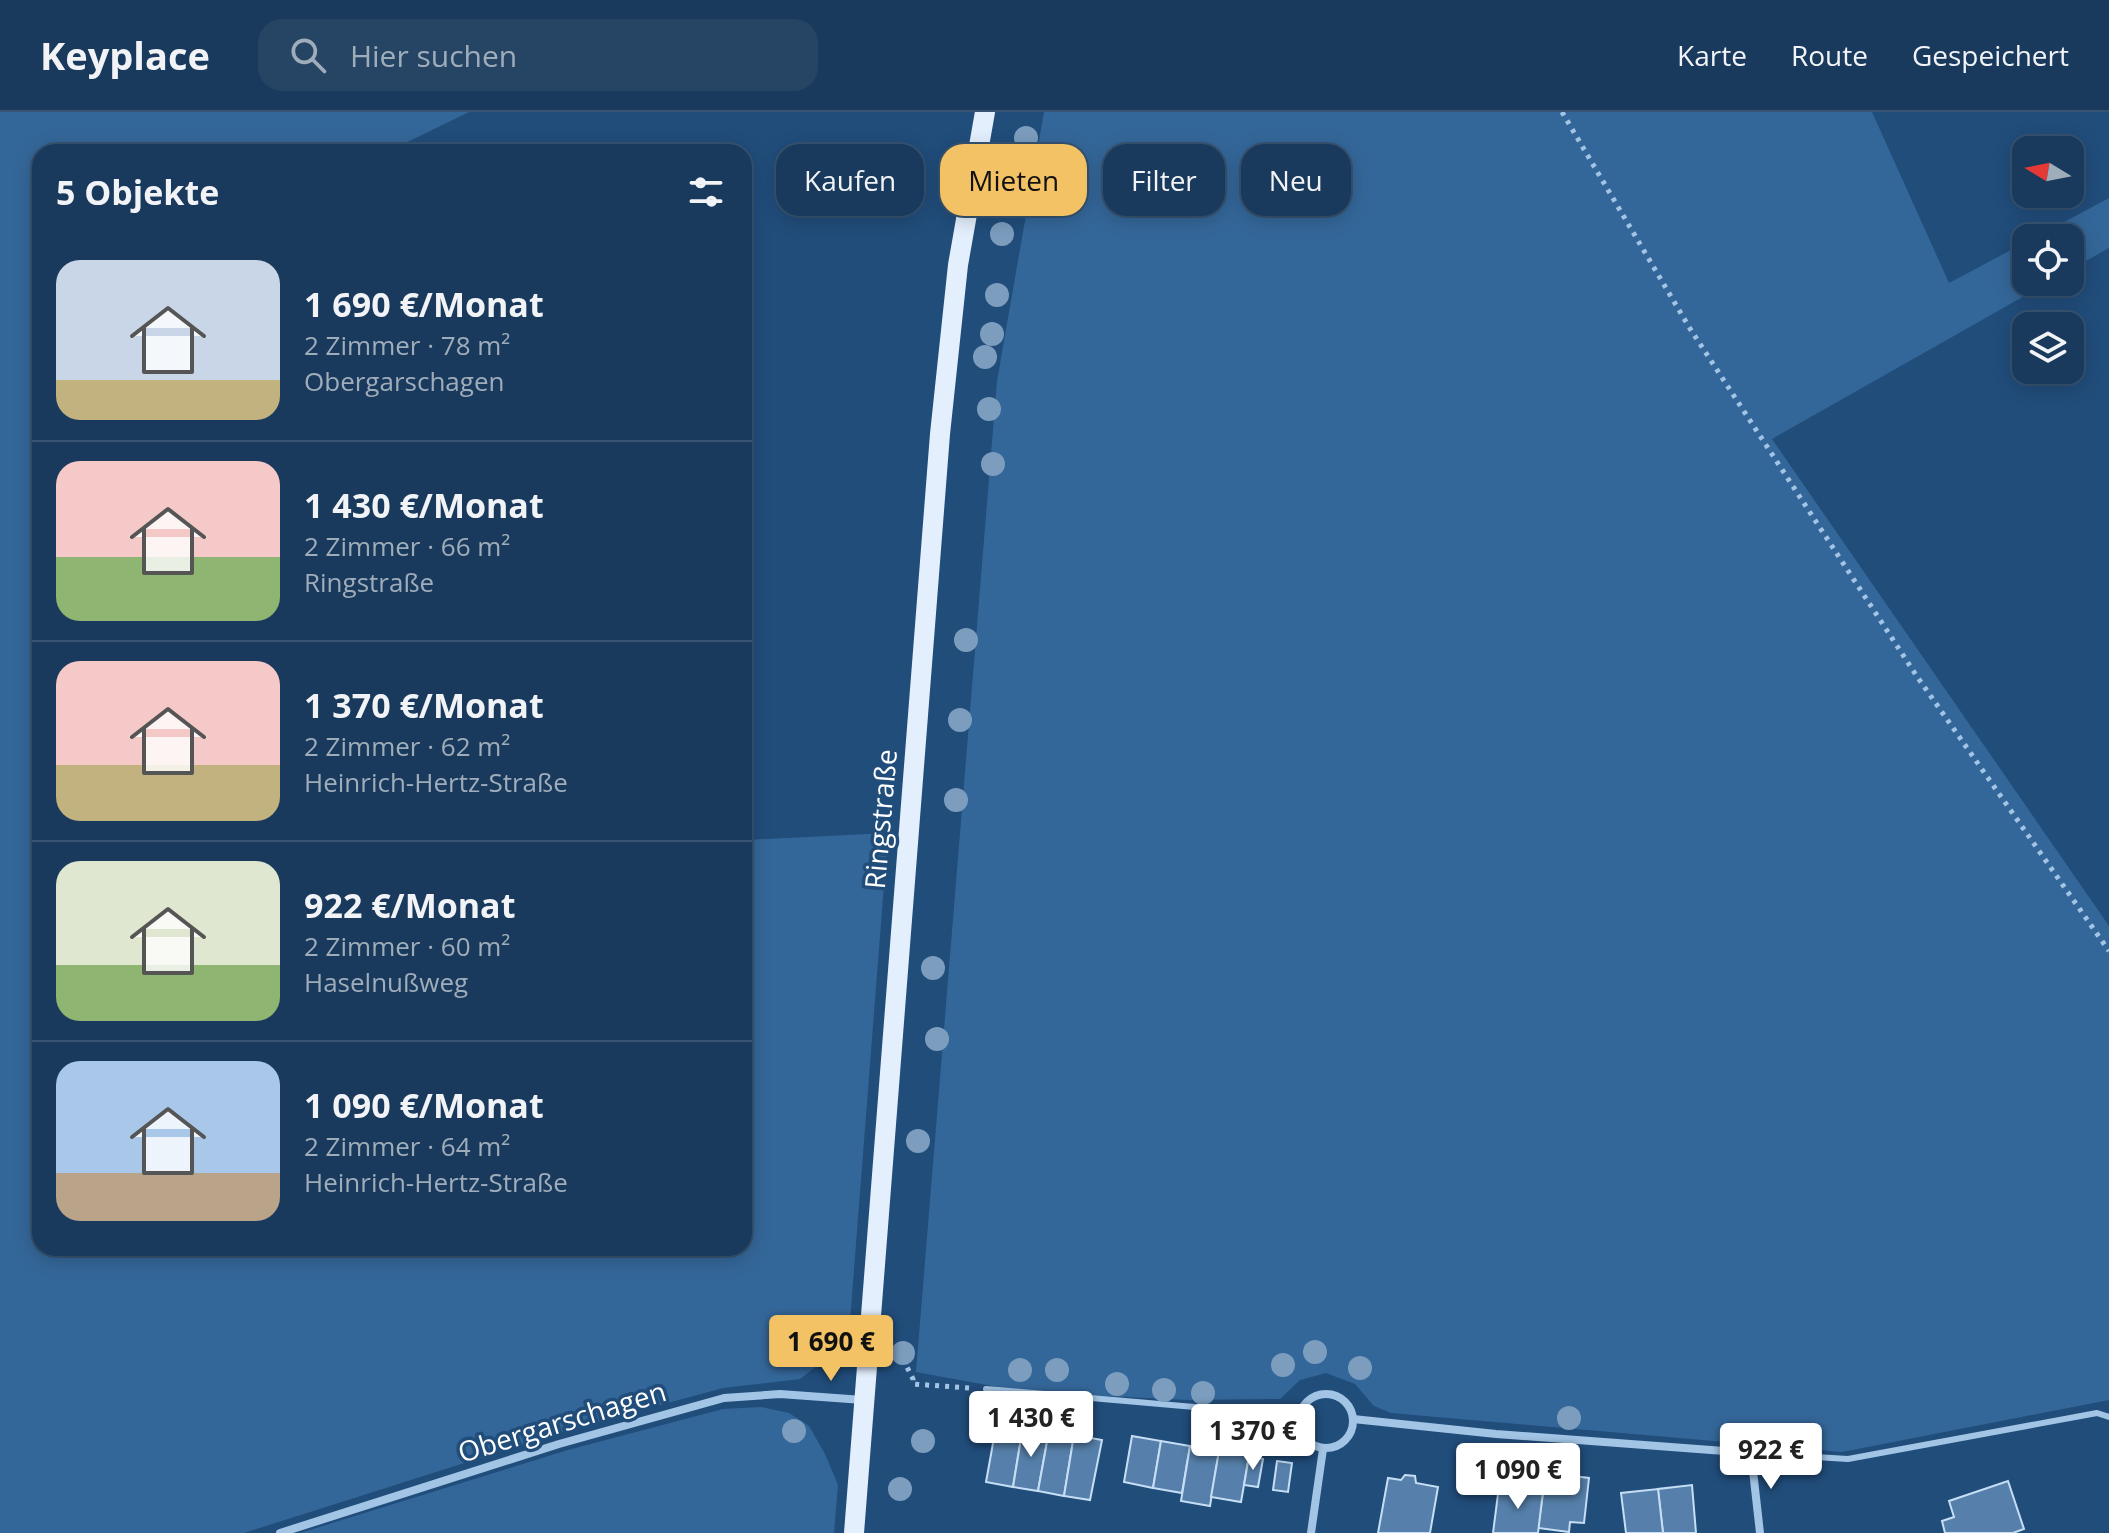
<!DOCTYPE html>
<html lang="de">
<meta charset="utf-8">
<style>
body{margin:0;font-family:"Open Sans",sans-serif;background:#264565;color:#f1f3f6;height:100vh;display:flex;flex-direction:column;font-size:30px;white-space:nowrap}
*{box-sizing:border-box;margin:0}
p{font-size:26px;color:#9fadbb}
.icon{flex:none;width:44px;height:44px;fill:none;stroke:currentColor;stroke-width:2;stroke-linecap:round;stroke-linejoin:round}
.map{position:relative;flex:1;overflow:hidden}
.side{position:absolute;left:32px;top:32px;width:720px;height:1112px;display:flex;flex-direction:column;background:#193a5c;border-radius:24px;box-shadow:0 4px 20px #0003,0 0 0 2px #375472}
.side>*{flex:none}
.hud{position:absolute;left:776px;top:32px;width:760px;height:72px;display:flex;gap:16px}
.needle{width:52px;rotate:280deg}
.controls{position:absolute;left:2012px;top:24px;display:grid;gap:16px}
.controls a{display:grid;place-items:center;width:72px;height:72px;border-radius:16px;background:#193a5c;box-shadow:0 4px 20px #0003,0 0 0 2px #375472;font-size:40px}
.price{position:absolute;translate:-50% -68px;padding:0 18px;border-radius:8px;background:#fff;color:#222;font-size:26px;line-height:52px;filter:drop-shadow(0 2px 4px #0008)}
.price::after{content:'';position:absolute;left:50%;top:48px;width:24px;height:18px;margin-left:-12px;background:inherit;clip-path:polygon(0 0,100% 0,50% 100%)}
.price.on{background:#f2c265;color:#111}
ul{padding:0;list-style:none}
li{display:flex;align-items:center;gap:24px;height:200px;padding:0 24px}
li+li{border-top:2px solid #375472}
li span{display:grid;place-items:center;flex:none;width:224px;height:160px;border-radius:24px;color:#555}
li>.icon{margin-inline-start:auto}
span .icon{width:96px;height:96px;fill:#fffc;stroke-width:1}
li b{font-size:34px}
h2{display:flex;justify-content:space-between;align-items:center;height:96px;padding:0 24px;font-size:34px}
.tag{padding:0 28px;border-radius:24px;background:#193a5c;box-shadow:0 4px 20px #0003,0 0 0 2px #375472;font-size:28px;line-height:72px}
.tag.on{background:#f2c265;color:#111}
header{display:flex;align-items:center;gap:48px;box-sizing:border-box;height:112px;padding:0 40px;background:#193a5c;border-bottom:2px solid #375472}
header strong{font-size:38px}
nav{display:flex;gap:44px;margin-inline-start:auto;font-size:28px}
.search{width:560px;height:72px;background:#264565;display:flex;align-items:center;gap:20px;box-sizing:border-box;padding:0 28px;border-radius:24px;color:#9fadbb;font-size:30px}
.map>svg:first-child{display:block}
.green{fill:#346799}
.building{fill:#5680ab;stroke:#c6def4;stroke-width:2}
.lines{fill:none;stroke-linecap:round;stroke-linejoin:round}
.path{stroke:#a3c5e5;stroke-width:5;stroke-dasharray:4 6;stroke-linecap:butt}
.service{stroke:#a3c5e5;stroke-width:6}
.minor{stroke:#a3c5e5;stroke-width:8}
.primary{stroke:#e4effd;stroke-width:20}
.tree{fill:#7c9dbe}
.labels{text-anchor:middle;stroke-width:7;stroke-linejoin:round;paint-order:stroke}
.street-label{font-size:28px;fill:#fff;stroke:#214d7b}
</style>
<header>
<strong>Keyplace</strong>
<div class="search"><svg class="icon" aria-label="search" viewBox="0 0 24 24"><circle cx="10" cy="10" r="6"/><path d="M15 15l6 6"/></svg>Hier suchen</div>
<nav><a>Karte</a><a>Route</a><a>Gespeichert</a></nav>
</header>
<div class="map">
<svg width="2109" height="1421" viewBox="0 0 2109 1421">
<rect width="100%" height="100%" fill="#214d7b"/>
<g class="green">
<path d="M0 0H469L387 40H40V1136H744V728L888 721 850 1209 822 1250 800 1267 723 1276 568 1318 244 1421H0Z"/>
<path d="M1044 0H1872L1949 171 2026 130V170H2049L1772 327 2109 814V1288L1842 1340 1391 1301 1374 1294 1355 1272 1326 1261 1300 1268 1280 1287 1189 1288 1025 1280 916 1260 997 269Z"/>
<path d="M2109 86V136L2070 158V126H2034Z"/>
<path d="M761 1295 789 1301 809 1314 825 1342 838 1373 834 1421H300L568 1338 723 1297Z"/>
</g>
<g class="building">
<path d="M997 1309 1023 1314 1013 1375 986 1370Z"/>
<path d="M1023 1314 1049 1319 1038 1379 1013 1375Z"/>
<path d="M1049 1319 1074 1323 1064 1384 1038 1379Z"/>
<path d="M1074 1323 1102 1328 1090 1388 1064 1384Z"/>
<path d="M1132 1324 1161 1329 1153 1376 1124 1370Z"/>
<path d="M1161 1329 1190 1334 1182 1381 1153 1376Z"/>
<path d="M1190 1334 1219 1339 1210 1394 1181 1389Z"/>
<path d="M1219 1339 1249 1344 1241 1390 1211 1385Z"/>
<path d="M1249 1344 1263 1347 1258 1375 1244 1373Z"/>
<path d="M1277 1349 1292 1351 1288 1380 1273 1378Z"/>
<path d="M1546 1361 1589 1366 1584 1411 1570 1410 1569 1420 1538 1416Z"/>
<path d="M1405 1363 1415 1364 1416 1371 1438 1375 1430 1421H1378L1388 1366 1401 1368Z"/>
<path d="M2008 1369 2024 1417 2013 1421H1945L1942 1409 1954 1405 1949 1389Z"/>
<path d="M1692 1373 1696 1421H1663L1658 1377Z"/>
<path d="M1499 1374 1543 1379 1538 1421H1493Z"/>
<path d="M1658 1377 1663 1421H1626L1621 1381Z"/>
</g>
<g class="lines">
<g class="path">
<path d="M1562 0 1689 215 1916 563 2109 839"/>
<path d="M894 1243 902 1245 913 1267V1272L969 1276"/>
</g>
<g class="service">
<path d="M986 1277 1299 1304"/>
<path d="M1751 1341 1848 1347 2097 1301 2109 1305"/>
</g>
<g class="minor">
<circle cx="1326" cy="1309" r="27"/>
<path d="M1353 1307 1496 1322 1751 1341 1760 1421"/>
<path d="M280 1421 559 1332 724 1286 780 1282 863 1288"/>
<path d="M1311 1421 1323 1337"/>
</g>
<path class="primary" d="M854 1421 940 322 958 153 985 0"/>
</g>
<g class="tree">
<circle cx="1026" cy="26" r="12"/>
<circle cx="1016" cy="61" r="12"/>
<circle cx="1002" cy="122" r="12"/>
<circle cx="997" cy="183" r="12"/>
<circle cx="992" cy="222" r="12"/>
<circle cx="985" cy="245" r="12"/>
<circle cx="989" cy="297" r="12"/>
<circle cx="993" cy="352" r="12"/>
<circle cx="966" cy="528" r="12"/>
<circle cx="960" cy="608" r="12"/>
<circle cx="956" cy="688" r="12"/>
<circle cx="933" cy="856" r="12"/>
<circle cx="937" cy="927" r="12"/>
<circle cx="918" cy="1029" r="12"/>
<circle cx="1315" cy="1240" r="12"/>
<circle cx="903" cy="1241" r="12"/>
<circle cx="1283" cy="1253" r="12"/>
<circle cx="1360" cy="1256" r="12"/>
<circle cx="1020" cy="1258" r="12"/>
<circle cx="1057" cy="1258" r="12"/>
<circle cx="1117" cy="1272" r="12"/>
<circle cx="1164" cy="1278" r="12"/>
<circle cx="1203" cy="1281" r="12"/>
<circle cx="1569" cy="1306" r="12"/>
<circle cx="794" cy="1319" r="12"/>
<circle cx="923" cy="1329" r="12"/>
<circle cx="900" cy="1377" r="12"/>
</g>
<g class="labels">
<g class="street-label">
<text transform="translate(881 707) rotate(-85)" y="10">Ringstraße</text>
<text transform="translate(562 1310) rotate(-17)" y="10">Obergarschagen</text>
</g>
</g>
</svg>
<div class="controls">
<a><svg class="needle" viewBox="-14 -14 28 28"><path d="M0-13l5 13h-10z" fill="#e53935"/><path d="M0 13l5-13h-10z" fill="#9fadbb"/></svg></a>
<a><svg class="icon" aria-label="locate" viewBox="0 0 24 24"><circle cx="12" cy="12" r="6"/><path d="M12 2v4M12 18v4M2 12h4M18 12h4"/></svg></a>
<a><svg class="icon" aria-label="layers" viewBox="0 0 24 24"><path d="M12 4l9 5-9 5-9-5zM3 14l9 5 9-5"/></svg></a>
</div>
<b class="price on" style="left:831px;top:1271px">1 690 €</b>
<b class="price" style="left:1031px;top:1347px">1 430 €</b>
<b class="price" style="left:1253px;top:1360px">1 370 €</b>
<b class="price" style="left:1771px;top:1379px">922 €</b>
<b class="price" style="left:1518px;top:1399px">1 090 €</b>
<div class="hud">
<a class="tag">Kaufen</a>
<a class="tag on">Mieten</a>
<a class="tag">Filter</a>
<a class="tag">Neu</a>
</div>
<section class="side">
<h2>5 Objekte<svg class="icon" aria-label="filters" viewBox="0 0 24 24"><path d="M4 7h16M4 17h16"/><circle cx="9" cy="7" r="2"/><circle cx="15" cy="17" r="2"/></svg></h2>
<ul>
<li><span style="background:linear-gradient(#c9d6e8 75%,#c2b280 0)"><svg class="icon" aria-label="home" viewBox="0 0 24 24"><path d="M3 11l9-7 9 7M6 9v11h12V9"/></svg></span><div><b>1 690 €/Monat</b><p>2 Zimmer · 78 m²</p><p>Obergarschagen</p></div></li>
<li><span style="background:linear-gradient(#f6c9c9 60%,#8fb573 0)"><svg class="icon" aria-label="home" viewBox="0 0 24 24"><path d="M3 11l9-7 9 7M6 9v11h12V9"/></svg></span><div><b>1 430 €/Monat</b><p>2 Zimmer · 66 m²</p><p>Ringstraße</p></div></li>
<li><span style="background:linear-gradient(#f6c9c9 65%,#c2b280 0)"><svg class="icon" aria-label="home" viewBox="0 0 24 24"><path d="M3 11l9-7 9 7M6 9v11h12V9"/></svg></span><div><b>1 370 €/Monat</b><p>2 Zimmer · 62 m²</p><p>Heinrich-Hertz-Straße</p></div></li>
<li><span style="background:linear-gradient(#dfe7d0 65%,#8fb573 0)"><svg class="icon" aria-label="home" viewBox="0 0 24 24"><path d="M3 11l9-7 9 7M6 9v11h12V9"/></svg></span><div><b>922 €/Monat</b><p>2 Zimmer · 60 m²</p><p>Haselnußweg</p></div></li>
<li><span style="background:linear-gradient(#a9c7e8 70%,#b9a48a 0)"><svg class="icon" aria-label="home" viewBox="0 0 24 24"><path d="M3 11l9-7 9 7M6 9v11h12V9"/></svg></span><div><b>1 090 €/Monat</b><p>2 Zimmer · 64 m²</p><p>Heinrich-Hertz-Straße</p></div></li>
</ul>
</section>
</div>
